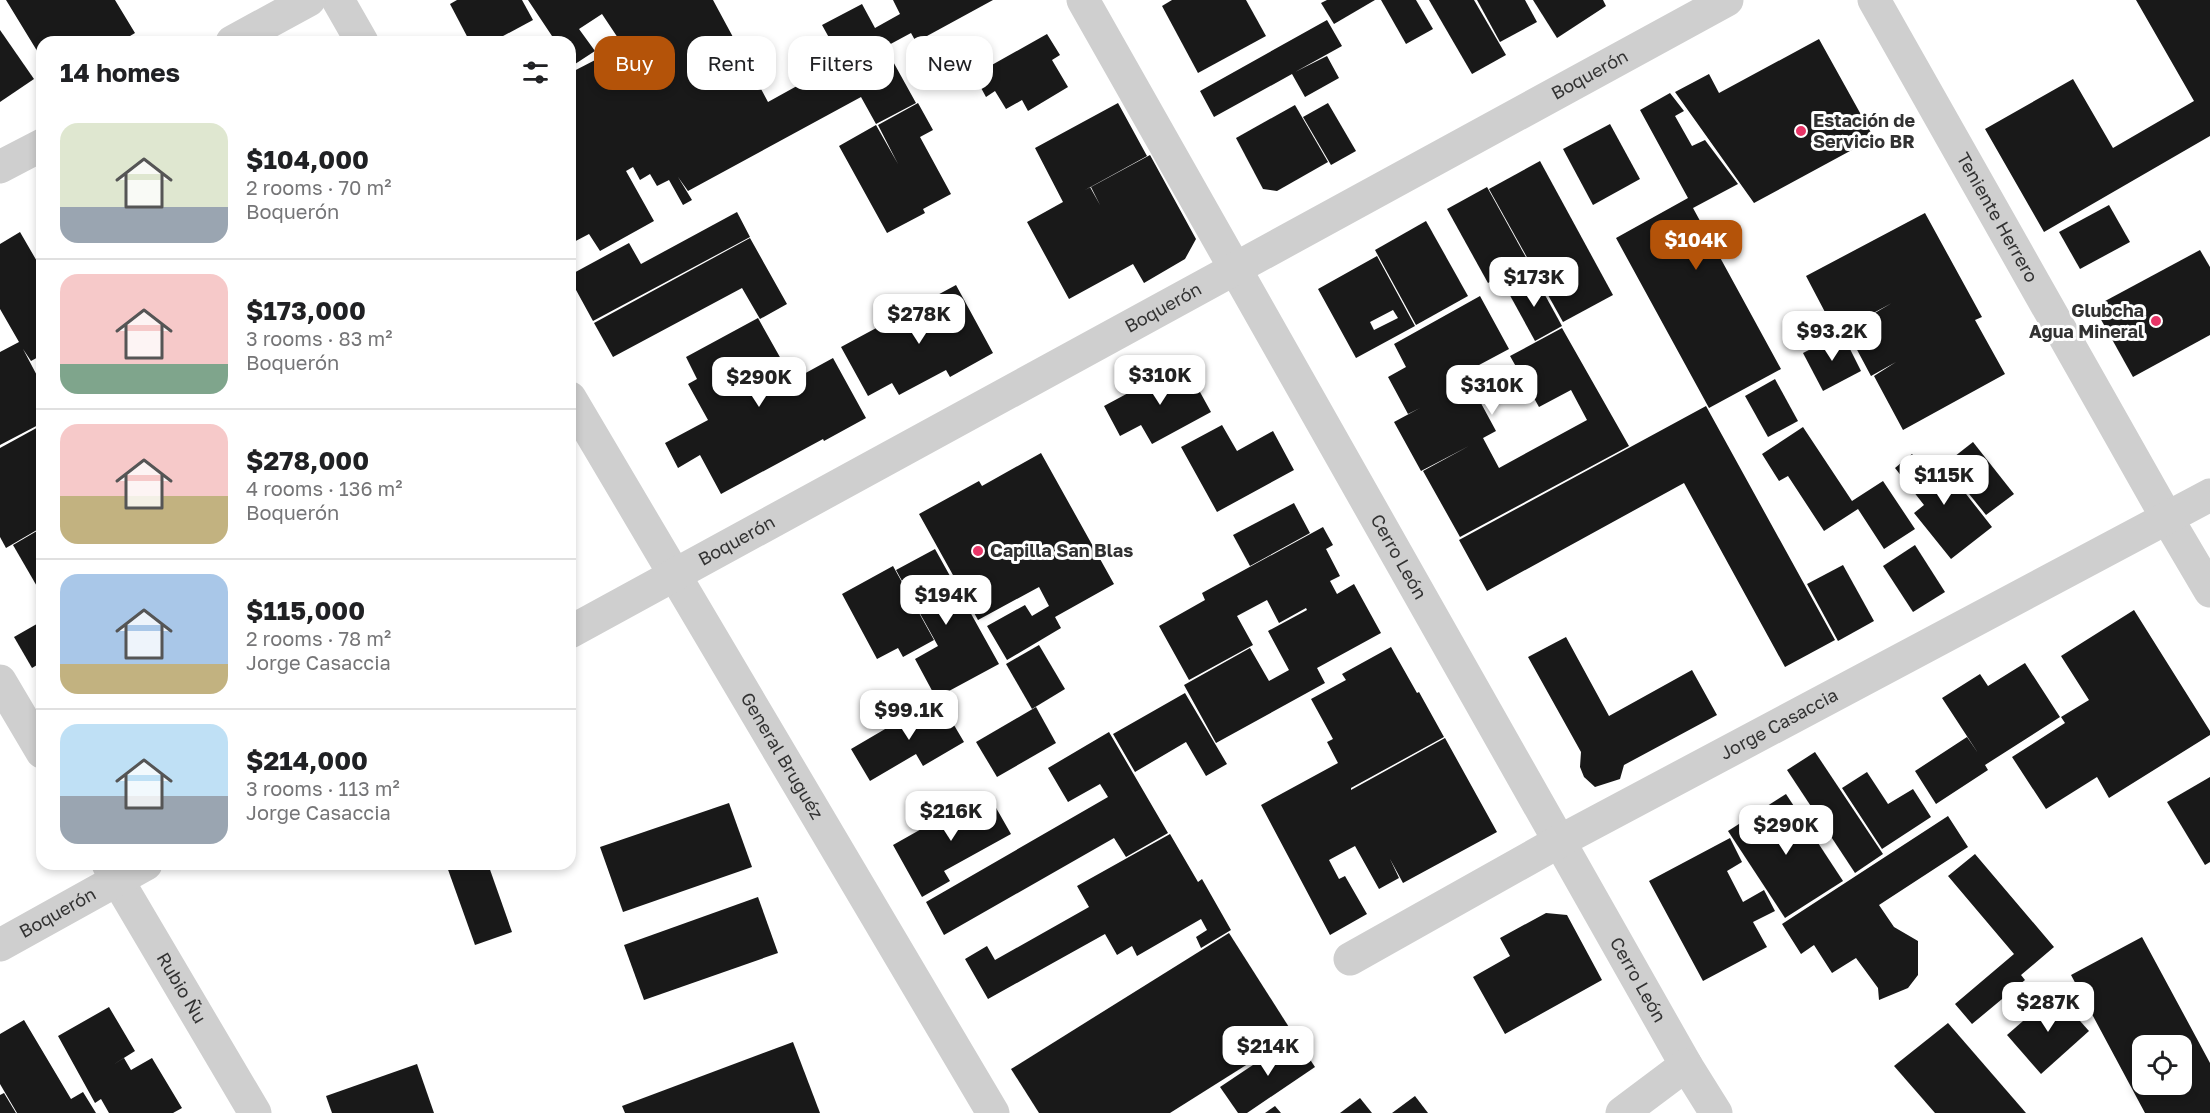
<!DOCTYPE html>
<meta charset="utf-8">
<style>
body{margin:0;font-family:"Golos Text",sans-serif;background:#f6f6f6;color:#202124;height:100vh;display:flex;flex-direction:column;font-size:22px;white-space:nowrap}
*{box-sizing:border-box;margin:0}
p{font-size:20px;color:#757577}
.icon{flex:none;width:33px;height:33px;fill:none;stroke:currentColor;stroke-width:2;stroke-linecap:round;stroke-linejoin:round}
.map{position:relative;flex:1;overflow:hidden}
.details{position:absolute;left:36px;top:36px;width:540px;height:834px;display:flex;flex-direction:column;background:#fff;border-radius:18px;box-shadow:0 3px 9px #0003}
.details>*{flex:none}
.banner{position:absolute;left:594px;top:36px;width:570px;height:54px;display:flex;gap:12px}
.fabs{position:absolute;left:2132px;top:1035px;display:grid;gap:12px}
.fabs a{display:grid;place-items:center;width:60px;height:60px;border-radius:12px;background:#fff;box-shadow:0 3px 9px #0003;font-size:30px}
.price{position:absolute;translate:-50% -51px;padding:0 14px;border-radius:12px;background:#fff;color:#222;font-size:20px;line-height:39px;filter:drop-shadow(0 2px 3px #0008)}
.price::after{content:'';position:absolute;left:50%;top:36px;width:18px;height:14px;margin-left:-9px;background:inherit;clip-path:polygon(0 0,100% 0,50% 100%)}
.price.active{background:#b45309;color:#fff}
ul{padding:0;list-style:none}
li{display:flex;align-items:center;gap:18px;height:150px;padding:0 24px}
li+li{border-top:2px solid #e0e0e0}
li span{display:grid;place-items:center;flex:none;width:168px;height:120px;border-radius:18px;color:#555}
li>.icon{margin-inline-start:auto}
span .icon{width:72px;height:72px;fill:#fffc;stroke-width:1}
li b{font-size:26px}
h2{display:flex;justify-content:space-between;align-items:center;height:72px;padding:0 24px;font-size:26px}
.pill{padding:0 21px;border-radius:18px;background:#fff;box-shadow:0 3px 9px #0003;font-size:21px;line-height:54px}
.pill.active{background:#b45309;color:#fff}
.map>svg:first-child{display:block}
.building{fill:#191919;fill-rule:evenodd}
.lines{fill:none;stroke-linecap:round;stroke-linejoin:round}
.minor{stroke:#cfcfcf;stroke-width:33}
.poi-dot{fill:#e83567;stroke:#fff;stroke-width:2}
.labels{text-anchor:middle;stroke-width:6;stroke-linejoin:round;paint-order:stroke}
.street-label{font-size:18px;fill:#323232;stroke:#fff}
.poi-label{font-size:18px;font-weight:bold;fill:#323232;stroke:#fff;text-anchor:start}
</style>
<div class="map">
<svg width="2210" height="1113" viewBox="0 0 2210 1113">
<rect width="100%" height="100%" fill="#fff"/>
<g class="building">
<path d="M6 0H115L135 33 120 42H42V59Z"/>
<path d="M457 0H522L533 20 492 42H470L450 4Z"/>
<path d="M528 0H713L768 102 842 61 822 25 862 4 875 28 900 14 893 0H993L916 42 911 33 885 47 916 103 876 124 861 97 688 191 678 177 692 200 683 205 669 180 657 186 650 174 640 180 633 167 626 171 654 221 600 251 589 234 570 244V73L599 58 597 55 620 41 602 14 579 29 595 51 572 66 570 62V42H556Z"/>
<path d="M1172 0H1246L1266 36 1198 73 1162 6Z"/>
<path d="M1327 0H1375L1334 24 1321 3Z"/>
<path d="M1381 0H1416L1433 29 1406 44Z"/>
<path d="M1429 0H1474L1506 55 1472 74Z"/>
<path d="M1477 0H1525L1537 22 1500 42Z"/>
<path d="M1533 0H1603L1606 6 1557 38Z"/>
<path d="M2136 0H2210V136L2044 232 1985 129 2073 79 2113 148 2194 101Z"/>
<path d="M1327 20 1342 46 1295 72 1327 56 1339 78 1305 97 1292 74 1214 117 1200 91Z"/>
<path d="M0 30 34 79 0 102Z"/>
<path d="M1047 34 1060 55 1052 60 1068 87 1028 111 1022 100 1006 109 995 91 986 97 974 75Z"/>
<path d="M1819 39 1874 138 1754 203 1675 92 1709 74 1719 93Z"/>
<path d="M1670 93 1684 111 1675 116 1692 146 1705 140 1738 184 1693 208 1781 369 1709 408 1616 238 1688 198 1640 110Z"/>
<path d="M918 103 933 130 920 137 951 194 923 209 925 213 887 233 839 146 876 125 898 164 878 125Z"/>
<path d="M1118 103 1147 156 1085 190 1090 187 1100 205 1091 187 1150 155 1196 239 1185 259 1144 283 1133 264 1069 299 1027 222 1063 202 1035 148Z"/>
<path d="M1328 103 1356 151 1331 165 1303 117Z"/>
<path d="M1295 105 1328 162 1277 191 1263 189 1236 138Z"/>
<path d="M1610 124 1640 179 1593 205 1563 149Z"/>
<path d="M1540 161 1613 295 1563 322 1489 189Z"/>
<path d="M1487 187 1528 261 1488 283 1447 209Z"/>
<path d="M2109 205 2130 242 2080 269 2059 232Z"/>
<path d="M737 212 750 237 593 321 570 279V275L629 243 641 264Z"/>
<path d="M1925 213 1982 317 1975 320 2005 374 1903 430 1874 376 1896 362 1871 376 1855 346 1863 342 1854 325 1892 303 1836 333 1806 276Z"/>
<path d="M1426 221 1468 296 1416 325 1375 250Z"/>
<path d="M20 232 42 270V355L31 361 23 349 42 385V423L0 445V352L19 342 0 309V244Z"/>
<path d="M750 238 787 304 760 319 742 288 613 357 594 323Z"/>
<path d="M2200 250 2210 267V335L2133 377 2094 307Z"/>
<path d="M1377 256 1415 326 1356 358 1318 289ZM1393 310 1398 318 1374 330 1370 322Z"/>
<path d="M1534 275 1562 326 1535 341 1507 290Z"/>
<path d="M956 285 993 353 950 377 946 370 899 395 892 383 868 396 841 347Z"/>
<path d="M1480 296 1509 349 1451 380 1456 388 1469 381 1496 431 1483 438 1499 468 1587 420 1571 390 1539 407 1510 356 1562 328 1629 446 1460 537 1423 471 1469 446 1421 471 1394 422 1420 408 1408 414 1388 377 1406 367 1394 344Z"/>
<path d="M758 318 790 375 788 376 796 391 791 381 833 358 866 418 824 441 823 439 721 494 700 455 678 468 665 443 708 420 688 384 697 379 686 357Z"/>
<path d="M1842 333 1861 371 1823 391 1803 353Z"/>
<path d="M1184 363 1211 412 1152 444 1141 425 1120 436 1104 406Z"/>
<path d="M1775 379 1798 421 1768 437 1745 396Z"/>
<path d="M1706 406 1835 640 1785 667 1684 483 1487 591 1459 540Z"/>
<path d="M42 425V527L6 548 0 537V448Z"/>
<path d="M1222 425 1237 451 1273 431 1294 470 1217 512 1181 447Z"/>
<path d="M1803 427 1852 501 1883 481 1915 529 1884 549 1858 509 1824 531 1788 476 1779 481 1762 454Z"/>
<path d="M1973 442 2014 494 1986 515 1945 464Z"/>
<path d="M1041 453 1114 584 1055 617 1061 628 1007 660 987 626 1025 605 1032 616 1049 606 1039 587 978 620 919 514 979 481 982 486Z"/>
<path d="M1912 454 1923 468 1937 457 1992 527 1951 559 1914 513 1924 505 1895 468Z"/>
<path d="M1294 503 1310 533 1250 566 1233 535Z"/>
<path d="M1323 527 1333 545 1326 549 1340 576 1330 581 1337 594 1354 584 1381 633 1317 668 1325 683 1216 743 1184 685 1250 648 1269 681 1289 670 1268 631 1307 610 1306 608 1279 623 1267 600 1237 616 1253 645 1189 680 1159 626 1205 600 1202 593Z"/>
<path d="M42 528V595L13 545Z"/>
<path d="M1915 545 1945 592 1913 612 1883 566Z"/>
<path d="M935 549 999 664 936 698 915 659 938 646 896 570Z"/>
<path d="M1843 565 1874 621 1838 641 1807 584Z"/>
<path d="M893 566 934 640 903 657 898 648 877 659 842 594Z"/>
<path d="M2134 610 2210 731V735L2109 798 2097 777 2046 809 2012 757 2065 723 2061 717 2089 700 2061 656Z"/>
<path d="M42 621V662L32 668 14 637Z"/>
<path d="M1566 637 1609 716 1692 670 1717 715 1624 765 1620 779 1595 787 1584 777 1580 767 1581 752 1528 657Z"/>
<path d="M1039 645 1065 689 1032 709 1006 664Z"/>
<path d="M1391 647 1417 693 1419 692 1444 737 1351 788V790L1445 738 1497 832 1403 883 1390 859 1399 878 1379 889 1355 846 1329 860 1339 879 1345 876 1367 914 1330 935 1261 805 1338 763 1327 742 1333 739 1311 699 1346 680 1342 674Z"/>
<path d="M2025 663 2060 717 1985 765 1988 770 1936 804 1915 771 1967 737 1978 753 1942 698 1980 674 1988 686Z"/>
<path d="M1185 693 1227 764 1206 776 1186 742 1135 772 1113 734Z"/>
<path d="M938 698 964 742 923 766 916 754 870 781 851 749Z"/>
<path d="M1036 707 1056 743 997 777 976 742Z"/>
<path d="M1109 732 1168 833 1126 857 1114 838 944 935 926 902 1108 797 1100 784 1068 802 1048 768Z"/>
<path d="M1815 752 1883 854 1855 873 1787 770Z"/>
<path d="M1867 772 1888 804 1913 789 1931 817 1882 849 1842 788Z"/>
<path d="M2210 777V862L2205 865 2167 802Z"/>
<path d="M987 792 1011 834 944 871 950 881 922 897 893 845Z"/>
<path d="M1786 794 1843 881 1785 918 1728 831Z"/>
<path d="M729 803 752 867 623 912 600 847Z"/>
<path d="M1948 816 1968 847 1879 905 1894 927 1918 941V975L1908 988 1879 1000 1878 988 1856 958 1832 973 1814 945 1801 954 1782 924Z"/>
<path d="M1170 834 1198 882 1202 879 1231 930 1201 948 1196 937 1207 930 1201 919 1137 956 1132 946 1117 955 1105 934 988 999 965 959 987 946 995 960 1089 907 1077 886Z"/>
<path d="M1730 838 1742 862 1727 871 1743 902 1764 890 1775 911 1753 922 1767 947 1703 981 1649 881Z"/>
<path d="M1975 854 2054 947 2021 975 2025 980 1972 1024 1955 1004 2014 954 1948 876Z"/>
<path d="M446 864H488L512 932 475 945Z"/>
<path d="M758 897 778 953 644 1000 624 945Z"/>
<path d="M1546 913 1567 915 1602 980 1505 1034 1473 977 1510 956 1500 938Z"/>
<path d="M1229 933 1294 1035 1170 1113H1039L1011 1069Z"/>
<path d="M2142 937 2210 1063V1113H2145L2071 975ZM2142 1046H2181V1084H2142Z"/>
<path d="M2055 993 2089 1031 2041 1074 2007 1035Z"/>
<path d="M109 1007 135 1051 111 1066 124 1058 131 1070 152 1058 182 1108 173 1113H109L101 1099 95 1103 58 1036Z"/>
<path d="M24 1020 71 1099 83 1092 96 1113H17L0 1084V1034Z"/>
<path d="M1948 1023 2026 1113H1935L1894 1066Z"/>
<path d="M1295 1037 1315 1067 1247 1113H1238L1220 1087Z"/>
<path d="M793 1042 820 1113H625L622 1106Z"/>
<path d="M417 1064 434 1113H332L326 1096Z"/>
<path d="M4 1093 16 1113H0V1095Z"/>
<path d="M1415 1096 1428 1113H1392Z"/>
<path d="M1360 1098 1372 1113H1340Z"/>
<path d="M1275 1106 1281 1113H1265Z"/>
</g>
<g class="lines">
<g class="minor">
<path d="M338 0 362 42"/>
<path id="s1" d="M1083 0 1686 1065 1716 1113"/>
<path id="s2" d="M1874 0 2167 518 2210 591"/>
<path d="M232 42 309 0"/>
<path d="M0 167 42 145"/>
<path id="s3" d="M570 398 993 1113"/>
<path id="s4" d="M570 632 1727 0"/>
<path d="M0 681 42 752"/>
<path id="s5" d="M108 864 255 1113"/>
<path id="s6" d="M0 945 146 864"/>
<path id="s7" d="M1350 959 1560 841 2210 495"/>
<path d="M1622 1113 1686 1065"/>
</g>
</g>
<g class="poi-dot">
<circle cx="1801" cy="131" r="6"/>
<circle cx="2156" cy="321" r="6"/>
<circle cx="978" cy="551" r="6"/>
</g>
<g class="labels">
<g class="street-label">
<text dy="6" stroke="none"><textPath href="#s4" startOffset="1162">Boquerón</textPath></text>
<text dy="6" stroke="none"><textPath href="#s2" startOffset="250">Teniente Herrero</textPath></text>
<text dy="6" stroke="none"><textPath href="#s4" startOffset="676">Boquerón</textPath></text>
<text dy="6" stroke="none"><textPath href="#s4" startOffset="190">Boquerón</textPath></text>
<text dy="6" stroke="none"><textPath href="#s1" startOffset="640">Cerro León</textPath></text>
<text dy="6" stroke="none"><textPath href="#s7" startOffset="489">Jorge Casaccia</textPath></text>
<text dy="6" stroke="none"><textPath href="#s3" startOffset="416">General Bruguéz</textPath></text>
<text dy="6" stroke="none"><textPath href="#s6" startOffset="66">Boquerón</textPath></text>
<text dy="6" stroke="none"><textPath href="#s1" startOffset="1126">Cerro León</textPath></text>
<text dy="6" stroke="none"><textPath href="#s5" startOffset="144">Rubio Ñu</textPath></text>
</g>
<g class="poi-label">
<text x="1813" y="127">Estación de<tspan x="1813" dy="21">Servicio BR</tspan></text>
<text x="2144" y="317" text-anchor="end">Glubcha<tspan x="2144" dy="21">Agua Mineral</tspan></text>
<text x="990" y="557">Capilla San Blas</text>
</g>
</g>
</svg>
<div class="fabs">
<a><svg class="icon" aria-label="locate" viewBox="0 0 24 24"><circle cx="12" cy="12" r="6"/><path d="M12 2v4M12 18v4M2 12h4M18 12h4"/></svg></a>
</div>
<b class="price active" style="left:1696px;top:271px">$104K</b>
<b class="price" style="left:1534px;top:308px">$173K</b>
<b class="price" style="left:919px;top:345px">$278K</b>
<b class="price" style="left:1832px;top:362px">$93.2K</b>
<b class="price" style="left:1160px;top:406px">$310K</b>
<b class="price" style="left:759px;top:408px">$290K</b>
<b class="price" style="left:1492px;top:416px">$310K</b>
<b class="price" style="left:1944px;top:506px">$115K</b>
<b class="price" style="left:946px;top:626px">$194K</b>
<b class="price" style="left:909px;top:741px">$99.1K</b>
<b class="price" style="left:951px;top:842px">$216K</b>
<b class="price" style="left:1786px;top:856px">$290K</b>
<b class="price" style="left:2048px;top:1033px">$287K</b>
<b class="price" style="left:1268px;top:1077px">$214K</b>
<div class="banner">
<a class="pill active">Buy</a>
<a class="pill">Rent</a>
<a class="pill">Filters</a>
<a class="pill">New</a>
</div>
<section class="details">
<h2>14 homes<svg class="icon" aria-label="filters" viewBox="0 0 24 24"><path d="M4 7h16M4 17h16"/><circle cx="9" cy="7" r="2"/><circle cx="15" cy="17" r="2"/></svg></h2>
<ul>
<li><span style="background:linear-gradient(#dfe7d0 70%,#9aa5b1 0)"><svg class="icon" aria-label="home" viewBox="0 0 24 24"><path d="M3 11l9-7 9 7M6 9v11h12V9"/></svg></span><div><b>$104,000</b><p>2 rooms · 70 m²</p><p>Boquerón</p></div></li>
<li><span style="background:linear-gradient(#f6c9c9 75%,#7fa58c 0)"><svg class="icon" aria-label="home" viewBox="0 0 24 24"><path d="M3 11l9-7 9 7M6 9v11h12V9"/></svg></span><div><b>$173,000</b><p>3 rooms · 83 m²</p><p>Boquerón</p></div></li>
<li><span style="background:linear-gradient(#f6c9c9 60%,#c2b280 0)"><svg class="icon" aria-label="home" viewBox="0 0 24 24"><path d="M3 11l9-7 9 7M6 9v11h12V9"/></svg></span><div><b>$278,000</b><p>4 rooms · 136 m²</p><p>Boquerón</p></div></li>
<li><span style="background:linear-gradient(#a9c7e8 75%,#c2b280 0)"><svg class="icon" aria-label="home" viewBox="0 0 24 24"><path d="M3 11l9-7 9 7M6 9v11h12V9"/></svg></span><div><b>$115,000</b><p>2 rooms · 78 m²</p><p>Jorge Casaccia</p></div></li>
<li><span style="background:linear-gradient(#bfe0f5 60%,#9aa5b1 0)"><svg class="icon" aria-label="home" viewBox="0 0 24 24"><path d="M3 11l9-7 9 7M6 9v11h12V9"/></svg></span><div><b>$214,000</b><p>3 rooms · 113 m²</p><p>Jorge Casaccia</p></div></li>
</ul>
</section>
</div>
